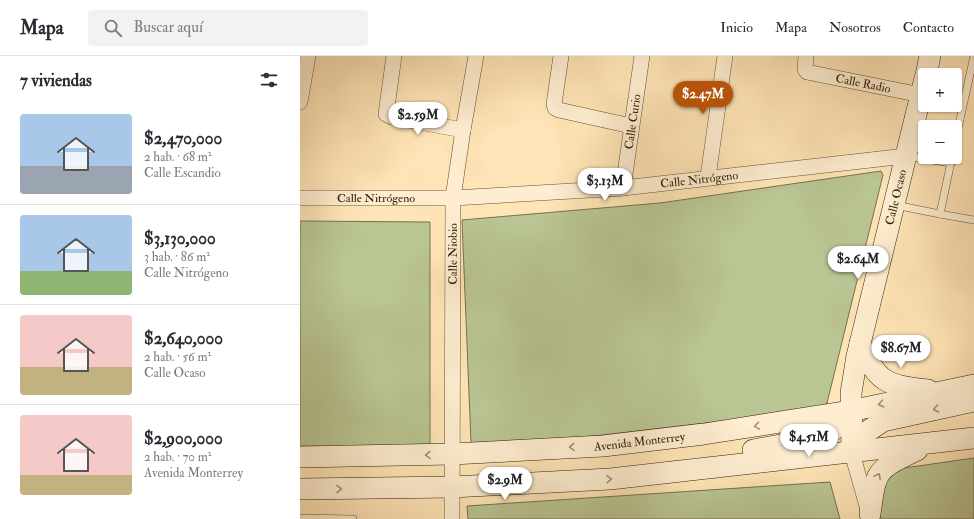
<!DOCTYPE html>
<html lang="es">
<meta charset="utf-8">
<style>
body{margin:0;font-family:"IM FELL Double Pica",serif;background:#f2f2f3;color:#2b2b33;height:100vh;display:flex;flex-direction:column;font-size:15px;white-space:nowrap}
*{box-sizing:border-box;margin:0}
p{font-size:13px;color:#7c7c81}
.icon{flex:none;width:22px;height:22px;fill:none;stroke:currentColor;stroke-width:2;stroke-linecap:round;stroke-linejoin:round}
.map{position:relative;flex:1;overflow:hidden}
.panel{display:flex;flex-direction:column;background:#fff;width:300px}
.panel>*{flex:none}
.tools{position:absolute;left:618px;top:12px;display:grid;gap:8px}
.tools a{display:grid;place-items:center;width:44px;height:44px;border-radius:4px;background:#fff;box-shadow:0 1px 3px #0004;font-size:20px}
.price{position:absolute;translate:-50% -34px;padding:0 9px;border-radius:14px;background:#fff;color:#222;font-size:13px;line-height:26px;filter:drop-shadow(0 1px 2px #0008)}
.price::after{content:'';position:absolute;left:50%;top:24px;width:12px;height:9px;margin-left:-6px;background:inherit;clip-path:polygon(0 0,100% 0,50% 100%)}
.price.current{background:#b45309;color:#fff}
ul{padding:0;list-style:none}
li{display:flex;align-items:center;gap:12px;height:100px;padding:0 20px}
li+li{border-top:1px solid #e1e1e2}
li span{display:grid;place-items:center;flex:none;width:112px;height:80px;border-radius:4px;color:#555}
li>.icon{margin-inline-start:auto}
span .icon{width:48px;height:48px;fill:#fffc;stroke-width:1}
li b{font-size:17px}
h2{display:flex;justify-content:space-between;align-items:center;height:48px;padding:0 20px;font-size:17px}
header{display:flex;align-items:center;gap:24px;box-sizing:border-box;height:56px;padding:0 20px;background:#fff;border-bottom:1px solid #e1e1e2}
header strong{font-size:19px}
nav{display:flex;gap:22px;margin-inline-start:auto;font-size:14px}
.search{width:280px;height:36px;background:#f2f2f3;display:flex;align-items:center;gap:10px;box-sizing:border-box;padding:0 14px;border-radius:4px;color:#7c7c81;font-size:15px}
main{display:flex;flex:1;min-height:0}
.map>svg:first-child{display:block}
.green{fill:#b9c593;stroke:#75724c}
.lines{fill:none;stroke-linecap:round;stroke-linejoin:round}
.lane-casing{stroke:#645132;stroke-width:8}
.street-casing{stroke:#645132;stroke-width:16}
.secondary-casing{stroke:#312006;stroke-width:22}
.lane{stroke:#feedd0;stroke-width:7}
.street{stroke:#feedd0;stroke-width:15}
.secondary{stroke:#feedd0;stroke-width:21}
.oneway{stroke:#a29175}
.labels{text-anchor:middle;stroke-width:3.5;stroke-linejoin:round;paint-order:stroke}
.street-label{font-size:12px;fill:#312006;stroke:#feedd0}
</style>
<header>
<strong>Mapa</strong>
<div class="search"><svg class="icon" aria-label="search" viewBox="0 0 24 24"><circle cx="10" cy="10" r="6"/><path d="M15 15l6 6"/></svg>Buscar aquí</div>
<nav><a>Inicio</a><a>Mapa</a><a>Nosotros</a><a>Contacto</a></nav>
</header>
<main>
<section class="panel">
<h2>7 viviendas<svg class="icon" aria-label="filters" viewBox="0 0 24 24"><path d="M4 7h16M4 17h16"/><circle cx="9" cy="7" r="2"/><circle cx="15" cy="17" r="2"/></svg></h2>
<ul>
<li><span style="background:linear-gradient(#a9c7e8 65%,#9aa5b1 0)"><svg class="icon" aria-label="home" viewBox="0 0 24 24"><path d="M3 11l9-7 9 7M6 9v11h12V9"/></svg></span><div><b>$2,470,000</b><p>2 hab. · 68 m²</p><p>Calle Escandio</p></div></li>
<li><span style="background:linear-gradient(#a9c7e8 70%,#8fb573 0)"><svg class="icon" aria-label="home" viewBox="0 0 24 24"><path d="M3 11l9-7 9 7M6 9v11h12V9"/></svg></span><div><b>$3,130,000</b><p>3 hab. · 86 m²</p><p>Calle Nitrógeno</p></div></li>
<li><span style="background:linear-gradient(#f6c9c9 65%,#c2b280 0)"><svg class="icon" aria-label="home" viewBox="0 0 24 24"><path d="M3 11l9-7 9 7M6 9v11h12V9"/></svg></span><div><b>$2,640,000</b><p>2 hab. · 56 m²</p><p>Calle Ocaso</p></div></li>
<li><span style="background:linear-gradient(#f6c9c9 75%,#c2b280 0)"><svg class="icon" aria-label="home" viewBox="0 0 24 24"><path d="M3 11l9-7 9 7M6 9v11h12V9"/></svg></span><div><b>$2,900,000</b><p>2 hab. · 70 m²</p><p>Avenida Monterrey</p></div></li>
</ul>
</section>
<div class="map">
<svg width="674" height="463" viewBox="0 0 674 463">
<rect width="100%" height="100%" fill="#fee4b6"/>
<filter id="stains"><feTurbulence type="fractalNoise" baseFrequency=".005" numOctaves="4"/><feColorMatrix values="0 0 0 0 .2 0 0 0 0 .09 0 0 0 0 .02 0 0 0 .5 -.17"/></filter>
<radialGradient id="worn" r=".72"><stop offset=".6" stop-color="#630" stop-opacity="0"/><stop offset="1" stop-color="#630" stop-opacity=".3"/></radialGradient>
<g class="green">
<path d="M581 115 583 119 527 347 517 354 277 382 171 387 162 164 360 147Z"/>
<path d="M0 165 130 166V392L0 390Z"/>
<path d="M674 402V463H581L579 457 583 415Z"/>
<path d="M530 426 540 463H168L167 450Z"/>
</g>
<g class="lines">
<g class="lane-casing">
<g id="lane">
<path d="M655 86 674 0"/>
<path d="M608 100 651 107"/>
<path d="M652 101 640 158 674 164"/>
<path d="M595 149 640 158"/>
<path d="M0 462 53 463"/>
</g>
</g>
<g class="street-casing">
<g id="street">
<path d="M94 0 86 58 92 61 163 74"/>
<path d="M261 0 254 48 255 52 259 54 331 70"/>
<path id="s1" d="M506 0 505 13 507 16 621 39"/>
<path d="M0 46 8 0"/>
<path d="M408 121 425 0"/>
<path id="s2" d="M323 132 342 0"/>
<path id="s3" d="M0 142H153L323 132 606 100"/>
<path d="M552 397 569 457"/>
<path id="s4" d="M152 463 153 142 163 74 176 0"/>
</g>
</g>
<g class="secondary-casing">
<g id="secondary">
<path d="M626 19 630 0"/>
<path d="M560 287C578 327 585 329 628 334"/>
<path d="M453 394 520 382 533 374 550 355"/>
<path id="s5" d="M552 397 551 337 557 300 625 22"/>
<path d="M552 397 568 375 583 365 674 345"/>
<path id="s6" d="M0 401 152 398 303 390 404 378 550 355 674 329"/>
<path d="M0 433 152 431 310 423 674 382"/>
<path d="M570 458C576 413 576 414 617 394"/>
</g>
</g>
<use href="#lane" class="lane"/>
<use href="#street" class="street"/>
<use href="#secondary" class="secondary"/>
</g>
<defs><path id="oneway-chevron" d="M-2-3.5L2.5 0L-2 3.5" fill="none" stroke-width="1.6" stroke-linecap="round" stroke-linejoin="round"/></defs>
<g class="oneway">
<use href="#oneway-chevron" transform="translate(581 348) rotate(168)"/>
<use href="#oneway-chevron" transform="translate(636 353) rotate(169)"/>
<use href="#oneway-chevron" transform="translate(457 370) rotate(171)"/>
<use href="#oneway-chevron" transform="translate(272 391) rotate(177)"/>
<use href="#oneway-chevron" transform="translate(128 399) rotate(178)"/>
<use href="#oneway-chevron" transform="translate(578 420) rotate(-62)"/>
<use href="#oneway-chevron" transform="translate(309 423) rotate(-4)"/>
<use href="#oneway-chevron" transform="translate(39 433) rotate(-1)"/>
</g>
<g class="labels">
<g class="street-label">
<text dy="4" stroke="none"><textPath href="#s1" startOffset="74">Calle Radio</textPath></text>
<text dy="4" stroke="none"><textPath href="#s2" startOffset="67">Calle Curio</textPath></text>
<text dy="4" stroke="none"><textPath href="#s3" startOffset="400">Calle Nitrógeno</textPath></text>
<text dy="4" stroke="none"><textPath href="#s5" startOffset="261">Calle Ocaso</textPath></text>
<text dy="4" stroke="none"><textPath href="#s3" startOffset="76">Calle Nitrógeno</textPath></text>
<text dy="4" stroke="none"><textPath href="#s4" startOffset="265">Calle Niobio</textPath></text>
<text dy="4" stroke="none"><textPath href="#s6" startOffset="340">Avenida Monterrey</textPath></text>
</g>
</g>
<rect width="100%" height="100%" filter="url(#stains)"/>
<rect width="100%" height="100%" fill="url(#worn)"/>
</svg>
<div class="tools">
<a>+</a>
<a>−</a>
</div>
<b class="price current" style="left:403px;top:59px">$2.47M</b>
<b class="price" style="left:118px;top:80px">$2.59M</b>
<b class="price" style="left:305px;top:146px">$3.13M</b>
<b class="price" style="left:558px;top:224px">$2.64M</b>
<b class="price" style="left:601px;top:313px">$8.67M</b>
<b class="price" style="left:509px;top:402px">$4.51M</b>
<b class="price" style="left:205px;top:445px">$2.9M</b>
</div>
</main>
